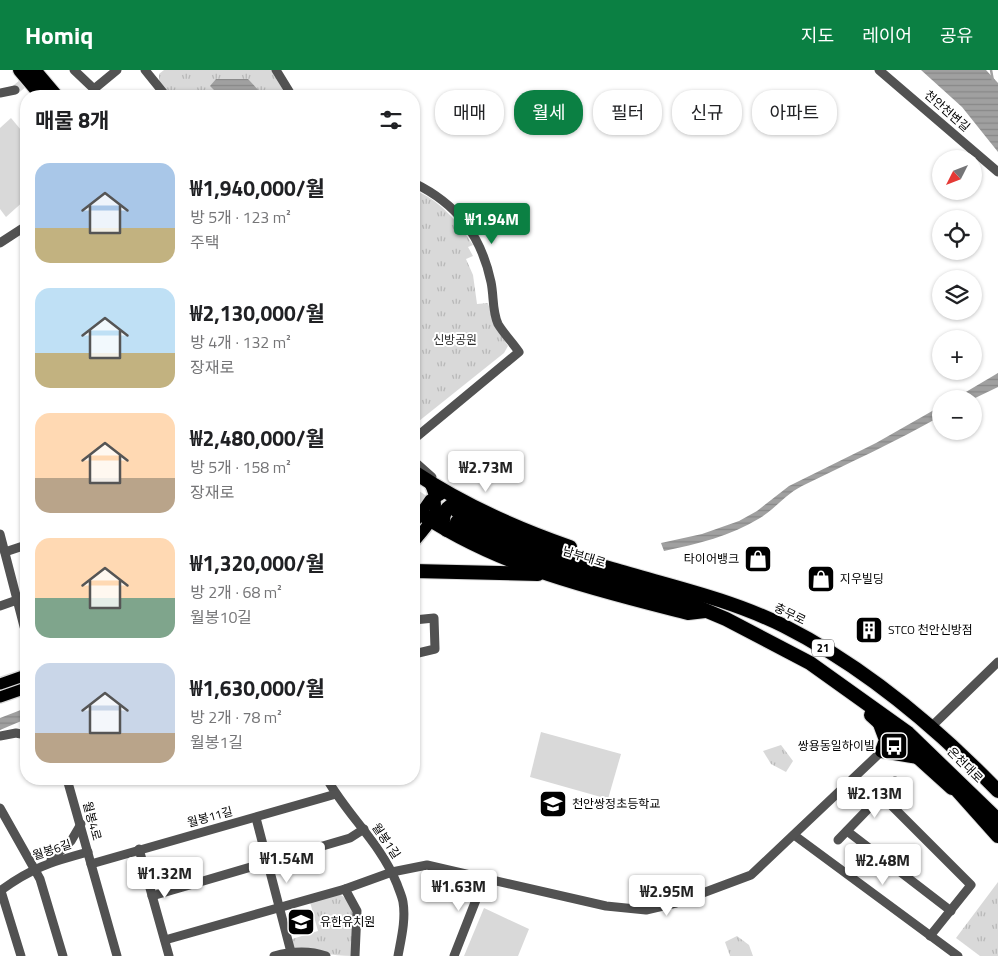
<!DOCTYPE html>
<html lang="ko">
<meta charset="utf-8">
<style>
body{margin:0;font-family:"Titillium Web","Noto Sans KR",sans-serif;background:#f6f6f6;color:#202124;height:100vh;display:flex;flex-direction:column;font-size:19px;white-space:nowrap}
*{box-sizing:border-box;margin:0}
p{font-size:16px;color:#757577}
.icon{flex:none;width:28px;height:28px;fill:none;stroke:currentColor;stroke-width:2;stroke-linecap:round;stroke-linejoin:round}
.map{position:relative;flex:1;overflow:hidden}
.panel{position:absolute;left:20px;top:20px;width:400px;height:695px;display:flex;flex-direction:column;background:#fff;border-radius:20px;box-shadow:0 1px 4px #0004}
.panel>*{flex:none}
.hud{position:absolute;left:435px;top:20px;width:475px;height:45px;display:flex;gap:10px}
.needle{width:32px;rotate:228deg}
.tools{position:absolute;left:932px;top:80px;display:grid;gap:10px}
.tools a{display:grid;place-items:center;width:50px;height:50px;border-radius:50%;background:#fff;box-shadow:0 1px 4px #0004;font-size:25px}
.price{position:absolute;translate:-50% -42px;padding:0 11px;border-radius:5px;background:#fff;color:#222;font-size:16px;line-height:32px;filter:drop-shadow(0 1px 2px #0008)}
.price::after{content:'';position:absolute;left:50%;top:30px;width:15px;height:11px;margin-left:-8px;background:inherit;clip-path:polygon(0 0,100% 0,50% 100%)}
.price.active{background:#0b8043;color:#fff}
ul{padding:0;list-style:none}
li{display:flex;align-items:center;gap:15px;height:125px;padding:0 15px}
li span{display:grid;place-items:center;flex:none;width:140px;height:100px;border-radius:15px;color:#555}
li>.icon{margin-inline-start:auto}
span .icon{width:60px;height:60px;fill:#fffc;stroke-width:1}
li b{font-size:21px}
h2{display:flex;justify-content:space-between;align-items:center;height:60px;padding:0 15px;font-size:21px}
.tag{padding:0 18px;border-radius:20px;background:#fff;box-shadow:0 1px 4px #0004;font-size:18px;line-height:45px}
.tag.active{background:#0b8043;color:#fff}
header{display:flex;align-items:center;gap:30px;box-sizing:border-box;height:70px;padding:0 25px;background:#0b8043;color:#fff}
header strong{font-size:24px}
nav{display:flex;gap:28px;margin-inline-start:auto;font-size:18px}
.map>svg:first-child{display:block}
.grass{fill:#d9d9d9}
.park{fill:url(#park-tufts)}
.water{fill:url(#water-rules)}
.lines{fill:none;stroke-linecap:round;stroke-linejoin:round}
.stream{stroke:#a0a0a0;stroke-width:2.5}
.minor-tunnel{stroke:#d9d9d9;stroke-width:9;stroke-dasharray:9 4.5;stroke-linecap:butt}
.highway-tunnel{stroke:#d9d9d9;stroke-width:14;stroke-dasharray:14 7;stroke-linecap:butt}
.major-casing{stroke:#dbdbdb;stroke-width:14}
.highway-casing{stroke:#dbdbdb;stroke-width:16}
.minor{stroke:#525252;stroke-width:9}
.major{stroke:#000;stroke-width:11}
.highway{stroke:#000;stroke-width:14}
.labels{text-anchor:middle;stroke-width:4;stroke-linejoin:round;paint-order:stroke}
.shield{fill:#fff;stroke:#4c4c4c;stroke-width:1}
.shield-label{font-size:11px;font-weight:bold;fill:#000}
.street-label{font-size:12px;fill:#000;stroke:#fff}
.park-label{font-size:12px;fill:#303030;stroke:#fff}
.poi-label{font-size:12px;fill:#000;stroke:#fff;text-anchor:start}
</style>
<header>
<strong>Homiq</strong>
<nav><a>지도</a><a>레이어</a><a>공유</a></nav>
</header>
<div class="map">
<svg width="998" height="886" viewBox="0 0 998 886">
<defs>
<pattern id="park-tufts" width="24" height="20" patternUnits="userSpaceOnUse" patternTransform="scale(1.25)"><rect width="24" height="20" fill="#d9d9d9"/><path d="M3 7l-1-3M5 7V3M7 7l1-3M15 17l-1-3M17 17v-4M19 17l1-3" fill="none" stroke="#b8b8b8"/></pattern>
<pattern id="water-rules" width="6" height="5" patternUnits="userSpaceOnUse" patternTransform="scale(1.25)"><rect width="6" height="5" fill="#a0a0a0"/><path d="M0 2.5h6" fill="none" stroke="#888"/></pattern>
</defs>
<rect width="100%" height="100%" fill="#fff"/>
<g class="grass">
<path d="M11 48 26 66V129L6 147 0 139V58Z"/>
<path d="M541 662 621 684 608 729 530 707Z"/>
<path d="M484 838 529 859 518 886H464Z"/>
</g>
<g class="park">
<path d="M164 0H273L286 26H170L159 12V4Z"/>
<path d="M414 120C440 130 458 152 473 175L468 177 473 186 466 189 473 205 477 234 488 233 494 254 508 276 504 283 414 355Z"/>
<path d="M781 675 793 691 786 702 771 694 763 681Z"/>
<path d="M998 812V886H980L956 868Z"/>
<path d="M339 824C361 835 353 865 352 886 332 886 314 881 294 880L292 869 318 861 310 832Z"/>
<path d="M737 866 749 875 753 886H730L725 872Z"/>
</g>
<g class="water">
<path d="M921 0H986L998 13V82L962 37Z"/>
<path d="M216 9H248L264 26H220L210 16Z"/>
<path d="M998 303V317L973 329H954Z"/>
<path d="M941 336V346C895 372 849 393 802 416 786 424 775 439 760 448 731 466 697 474 664 481L661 473 702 464 739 451 757 441 789 416 876 373Z"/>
<path d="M26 638V649L0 660V648Z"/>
</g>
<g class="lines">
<path class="stream" d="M991 0 993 11"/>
<path class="minor-tunnel" d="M15 20 32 6"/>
<path class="highway-tunnel" d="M414 426 438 442"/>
<g class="major-casing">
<g id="major">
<path d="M414 453 430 430 440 425"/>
<path d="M414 472C433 450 443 439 429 412"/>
<path d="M0 614 26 605"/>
<path d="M0 627 26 618"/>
</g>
</g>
<g class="highway-casing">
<g id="highway">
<path d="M20 0 42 26"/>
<path d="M34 0 56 26"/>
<path d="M414 402C462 434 515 458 570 477"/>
<path d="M414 439C495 496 594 519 688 543L705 541"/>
<path d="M457 441C507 465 558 484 612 499 669 516 730 529 784 556 865 597 935 656 998 721"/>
<path d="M457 452 530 486 688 533 726 549 810 593 908 663 998 750"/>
<path d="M447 460 443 454C442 441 450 432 463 433"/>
<path d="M414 501 538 504"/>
<path d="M871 645 952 718"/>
<path d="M880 654 886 670 882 681 918 687"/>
<path d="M948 710 998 766"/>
</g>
</g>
<g class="minor">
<path d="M74 0 94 19 117 0"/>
<path d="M145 0 166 26"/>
<path d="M276 0 292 26"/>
<path d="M879 0 998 102"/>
<path d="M0 23 15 20"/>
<path d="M414 113C457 134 481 165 491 212 494 226 492 241 498 254 504 264 513 273 519 282L414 369"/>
<path d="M0 173 26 156"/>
<path d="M414 391 432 407"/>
<path d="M0 464 26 564"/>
<path d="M5 482 26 475"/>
<path d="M0 536 17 530"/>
<path d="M414 550 434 548 435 579 414 584"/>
<path d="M932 656 998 592"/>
<path d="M0 666 16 663 26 665"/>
<path d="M67 709 117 886"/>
<path d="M327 709C348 746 381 774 397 814 399 820 402 826 403 832 406 850 401 869 398 886"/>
<path d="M881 725 971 815 930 866"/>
<path d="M0 738 40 809 63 886"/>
<path d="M256 748 292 886"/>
<path d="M847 761 951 841"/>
<path d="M794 765 958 886"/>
<path d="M838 770 895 711"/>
<path d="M139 779 169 886"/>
<path d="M51 790 71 771 81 754"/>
<path d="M91 794 336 724"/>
<path d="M345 819 357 841 355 886"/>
<path d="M0 821C31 798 51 792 88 782"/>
<path d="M1 821 21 886"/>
<path d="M152 826 350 768 364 759"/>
<path d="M165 870 345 819 392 802 427 795 606 836 646 840 676 833 751 805 882 681"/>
<path d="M274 886C292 881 309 880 326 886"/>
<path d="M454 886 485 807"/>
</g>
<use href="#major" class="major"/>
<use href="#highway" class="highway"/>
</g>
<defs>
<g id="shop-square" transform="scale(1.4375)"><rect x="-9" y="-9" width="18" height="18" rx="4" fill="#000" stroke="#fff"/><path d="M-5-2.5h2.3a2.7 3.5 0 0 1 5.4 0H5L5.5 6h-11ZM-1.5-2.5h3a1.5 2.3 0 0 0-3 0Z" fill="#fff"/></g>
<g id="building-square" transform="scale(1.4375)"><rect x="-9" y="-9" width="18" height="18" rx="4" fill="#000" stroke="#fff"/><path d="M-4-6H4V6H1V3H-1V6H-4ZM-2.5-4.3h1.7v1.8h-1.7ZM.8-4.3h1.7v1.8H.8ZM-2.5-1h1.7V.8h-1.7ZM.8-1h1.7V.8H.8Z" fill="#fff"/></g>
<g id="bus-square" transform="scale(1.4375)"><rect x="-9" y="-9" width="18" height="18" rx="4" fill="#000" stroke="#fff"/><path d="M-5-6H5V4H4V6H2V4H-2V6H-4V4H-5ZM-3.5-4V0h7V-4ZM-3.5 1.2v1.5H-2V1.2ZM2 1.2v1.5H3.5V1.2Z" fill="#fff"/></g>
<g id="school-square" transform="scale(1.4375)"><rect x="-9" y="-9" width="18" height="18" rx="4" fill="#000" stroke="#fff"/><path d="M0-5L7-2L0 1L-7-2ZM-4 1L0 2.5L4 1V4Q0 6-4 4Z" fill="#fff"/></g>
</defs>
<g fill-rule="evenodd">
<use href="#shop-square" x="758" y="489"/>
<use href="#shop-square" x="821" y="509"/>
<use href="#building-square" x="869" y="560"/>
<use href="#bus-square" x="894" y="676"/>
<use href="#school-square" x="553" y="734"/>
<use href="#school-square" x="301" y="852"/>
</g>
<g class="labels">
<rect class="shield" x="812" y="569.5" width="22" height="17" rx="4"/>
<g class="shield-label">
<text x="823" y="582">21</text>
</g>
<g class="street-label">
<text transform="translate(947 41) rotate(41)" y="4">천안천변길</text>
<text transform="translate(584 487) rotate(17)" y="4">남부대로</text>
<text transform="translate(790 544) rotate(26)" y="4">충무로</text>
<text transform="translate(965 695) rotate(45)" y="4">온천대로</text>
<text transform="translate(210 747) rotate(-15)" y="4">월봉11길</text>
<text transform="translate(92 751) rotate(75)" y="4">월봉4로</text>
<text transform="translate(386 771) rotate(56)" y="4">월봉1길</text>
<text transform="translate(52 780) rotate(-18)" y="4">월봉6길</text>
</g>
<g class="park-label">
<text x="455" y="274">신방공원</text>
</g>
<g class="poi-label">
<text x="739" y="493" text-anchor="end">타이어뱅크</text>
<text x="840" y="513">지우빌딩</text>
<text x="888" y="564">STCO 천안신방점</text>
<text x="875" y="680" text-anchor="end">쌍용동일하이빌</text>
<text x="572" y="738">천안쌍정초등학교</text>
<text x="320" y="856">유한유치원</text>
</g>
</g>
</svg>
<div class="tools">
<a><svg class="needle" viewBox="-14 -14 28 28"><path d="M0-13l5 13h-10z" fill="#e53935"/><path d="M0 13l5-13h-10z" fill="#757577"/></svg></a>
<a><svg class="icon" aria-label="locate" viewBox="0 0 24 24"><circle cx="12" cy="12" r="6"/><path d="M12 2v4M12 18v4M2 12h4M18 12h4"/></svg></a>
<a><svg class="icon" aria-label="layers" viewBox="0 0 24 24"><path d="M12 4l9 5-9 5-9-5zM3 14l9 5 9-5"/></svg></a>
<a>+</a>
<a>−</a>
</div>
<b class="price active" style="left:492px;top:175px">₩1.94M</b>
<b class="price" style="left:486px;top:423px">₩2.73M</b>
<b class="price" style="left:875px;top:749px">₩2.13M</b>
<b class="price" style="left:287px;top:814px">₩1.54M</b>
<b class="price" style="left:883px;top:816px">₩2.48M</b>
<b class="price" style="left:165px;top:829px">₩1.32M</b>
<b class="price" style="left:459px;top:842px">₩1.63M</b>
<b class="price" style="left:667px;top:847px">₩2.95M</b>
<div class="hud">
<a class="tag">매매</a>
<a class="tag active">월세</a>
<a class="tag">필터</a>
<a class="tag">신규</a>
<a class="tag">아파트</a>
</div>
<section class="panel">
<h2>매물 8개<svg class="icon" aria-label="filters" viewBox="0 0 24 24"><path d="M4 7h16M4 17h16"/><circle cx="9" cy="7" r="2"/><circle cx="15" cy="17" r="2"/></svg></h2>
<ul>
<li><span style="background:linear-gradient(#a9c7e8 65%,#c2b280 0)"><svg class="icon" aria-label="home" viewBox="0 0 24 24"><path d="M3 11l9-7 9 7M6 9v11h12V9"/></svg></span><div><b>₩1,940,000/월</b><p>방 5개 · 123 m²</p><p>주택</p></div></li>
<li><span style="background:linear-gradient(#bfe0f5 65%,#c2b280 0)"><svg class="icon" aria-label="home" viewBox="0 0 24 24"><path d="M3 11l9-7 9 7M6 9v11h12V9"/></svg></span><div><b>₩2,130,000/월</b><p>방 4개 · 132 m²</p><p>장재로</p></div></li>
<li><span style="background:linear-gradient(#ffd9b3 65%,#b9a48a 0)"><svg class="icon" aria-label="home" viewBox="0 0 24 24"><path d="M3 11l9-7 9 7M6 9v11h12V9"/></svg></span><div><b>₩2,480,000/월</b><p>방 5개 · 158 m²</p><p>장재로</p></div></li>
<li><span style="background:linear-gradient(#ffd9b3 60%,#7fa58c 0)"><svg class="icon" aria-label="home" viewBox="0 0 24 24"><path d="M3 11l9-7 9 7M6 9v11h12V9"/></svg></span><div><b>₩1,320,000/월</b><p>방 2개 · 68 m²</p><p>월봉10길</p></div></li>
<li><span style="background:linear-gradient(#c9d6e8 70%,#b9a48a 0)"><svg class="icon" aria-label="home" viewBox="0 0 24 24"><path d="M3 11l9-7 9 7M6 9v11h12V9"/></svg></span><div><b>₩1,630,000/월</b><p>방 2개 · 78 m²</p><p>월봉1길</p></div></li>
</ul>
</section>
</div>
